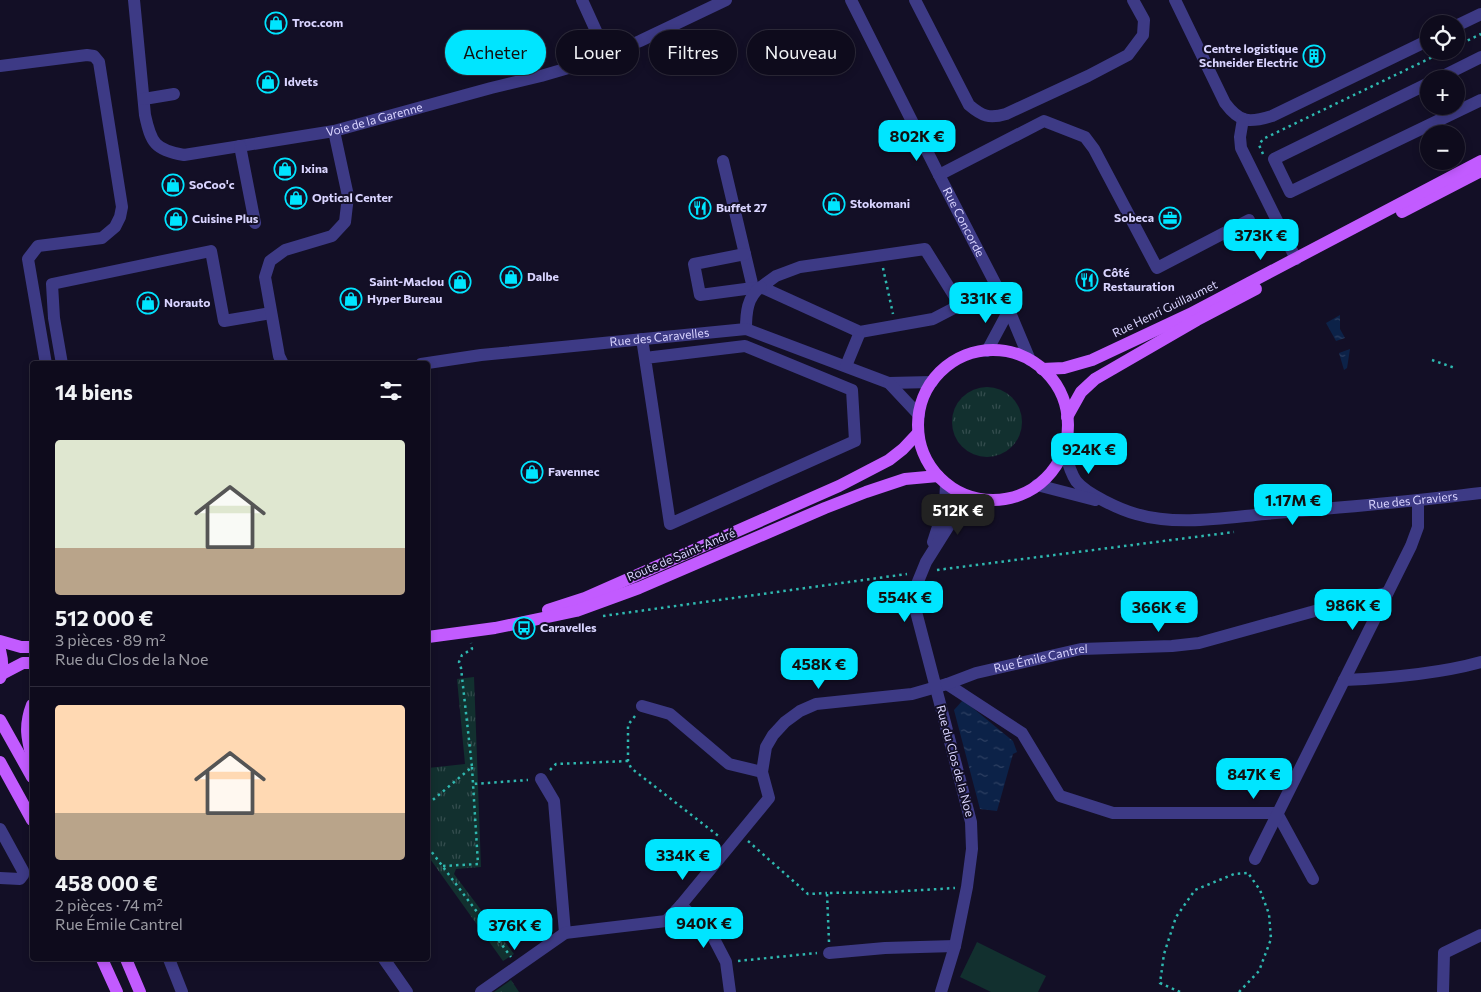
<!DOCTYPE html>
<html lang="fr">
<meta charset="utf-8">
<style>
body{margin:0;font-family:Commissioner,sans-serif;background:#1c1929;color:#f1f3f6;height:100vh;display:flex;flex-direction:column;font-size:19px;white-space:nowrap}
*{box-sizing:border-box;margin:0}
p{font-size:16px;color:#9b9ba3}
.icon{flex:none;width:28px;height:28px;fill:none;stroke:currentColor;stroke-width:2;stroke-linecap:round;stroke-linejoin:round}
.map{position:relative;flex:1;overflow:hidden}
.side{position:absolute;left:30px;top:361px;width:400px;height:600px;display:flex;flex-direction:column;background:#0e0b1c;border-radius:5px;box-shadow:0 2px 8px #0003,0 0 0 1px #2e2b3b}
.side>*{flex:none}
.top-card{position:absolute;left:445px;top:30px;width:475px;height:45px;display:flex;gap:10px}
.tools{position:absolute;left:1420px;top:15px;display:grid;gap:10px}
.tools a{display:grid;place-items:center;width:45px;height:45px;border-radius:50%;background:#0e0b1c;box-shadow:0 2px 8px #0003,0 0 0 1px #2e2b3b;font-size:25px}
.price{position:absolute;translate:-50% -42px;padding:0 11px;border-radius:10px;background:#00e5ff;color:#111;font-size:16px;line-height:32px;filter:drop-shadow(0 1px 2px #0008)}
.price::after{content:'';position:absolute;left:50%;top:30px;width:15px;height:11px;margin-left:-8px;background:inherit;clip-path:polygon(0 0,100% 0,50% 100%)}
.price.current{background:#222;color:#fff}
ul{padding:0;list-style:none}
li{display:grid;align-content:center;gap:10px;height:265px;padding:0 25px}
li+li{border-top:1px solid #2e2b3b}
li span{display:grid;place-items:center;height:155px;border-radius:5px;color:#555}
li>.icon{margin-inline-start:auto}
span .icon{width:90px;height:90px;fill:#fffc;stroke-width:1}
li b{font-size:21px}
h2{display:flex;justify-content:space-between;align-items:center;height:60px;padding:0 25px;font-size:21px}
.chip{padding:0 18px;border-radius:22px;background:#0e0b1c;box-shadow:0 2px 8px #0003,0 0 0 1px #2e2b3b;font-size:18px;line-height:45px}
.chip.current{background:#00e5ff;color:#111}
.map>svg:first-child{display:block}
.grass{fill:url(#grass-tufts)}
.pitch{fill:#12302f}
.water{fill:url(#water-ripples)}
.lines{fill:none;stroke-linecap:round;stroke-linejoin:round}
.path{stroke:#2fb8b0;stroke-width:2.5;stroke-dasharray:2.5 4;stroke-linecap:butt}
.minor{stroke:#3d3a85;stroke-width:12}
.major{stroke:#c25bff;stroke-width:12}
.labels{text-anchor:middle;stroke-width:4;stroke-linejoin:round;paint-order:stroke}
.poi-label{font-size:12px;font-weight:bold;fill:#d9d4ff;stroke:#130f26;text-anchor:start}
.street-label{font-size:12px;fill:#d9d4ff;stroke:#130f26}
</style>
<div class="map">
<svg width="1481" height="992" viewBox="0 0 1481 992">
<defs>
<pattern id="grass-tufts" width="24" height="20" patternUnits="userSpaceOnUse" patternTransform="scale(1.25)"><rect width="24" height="20" fill="#12302f"/><path d="M3 7l-1-3M5 7V3M7 7l1-3M15 17l-1-3M17 17v-4M19 17l1-3" fill="none" stroke="#344d4e"/></pattern>
<pattern id="water-ripples" width="26" height="14" patternUnits="userSpaceOnUse" patternTransform="scale(1.25)"><rect width="26" height="14" fill="#0c2248"/><path d="M2 4q2-2 4 0t4 0M15 11q2-2 4 0t4 0" fill="none" stroke="#2f4163"/></pattern>
</defs>
<rect width="100%" height="100%" fill="#130f26"/>
<g class="grass">
<circle cx="987" cy="422" r="35"/>
<path d="M474 677 481 867 456 869 454 874 514 954 503 961 428 856V768L465 764 457 679Z"/>
<path d="M511 980 519 992H494Z"/>
</g>
<path class="pitch" d="M977 942 1046 976 1038 992H991L960 977Z"/>
<g class="water">
<path d="M1340 315V329L1345 338 1336 341 1326 323Z"/>
<path d="M1350 349 1347 368 1344 370 1339 353Z"/>
<path d="M963 700 1013 741 1017 752 1013 754 997 811 980 809 954 710Z"/>
</g>
<g class="lines">
<g class="path">
<path d="M1456 46 1481 34"/>
<path d="M1263 154 1259 145 1263 139 1445 51"/>
<path d="M883 268 893 314"/>
<path d="M1432 360 1455 368"/>
<path d="M937 570 1234 532"/>
<path d="M603 616 907 574"/>
<path d="M635 716 628 725V761L631 768 721 838"/>
<path d="M472 767 473 784"/>
<path d="M550 770 556 764 628 761"/>
<path d="M428 804 472 767 461 668 459 662 462 655 472 649 471 643"/>
<path d="M748 841 808 894 827 893"/>
<path d="M428 847 511 957"/>
<path d="M443 866 478 864 473 784 528 780"/>
<path d="M829 942 827 893 889 892 955 888"/>
<path d="M738 961 817 953"/>
<path d="M1180 992 1160 983 1164 954 1176 917 1195 890 1234 874 1248 873"/>
<path d="M1239 992 1259 971 1271 939 1269 914 1260 890 1248 873"/>
</g>
<g class="minor">
<path id="s1" d="M134 0 145 115C151 143 155 150 184 155L334 131 491 88 541 76 582 64 607 55 640 41 726 0"/>
<path d="M582 0 607 55"/>
<path id="s2" d="M851 0 939 175 1009 310 1030 360"/>
<path d="M915 0 969 105C982 116 989 119 1006 114L1088 76 1128 55 1143 35 1144 20 1133 0"/>
<path d="M1175 0 1225 103C1240 123 1249 123 1272 116L1429 40"/>
<path d="M1456 26 1481 14"/>
<path d="M0 66 87 55 94 56 99 62 122 207 120 217 115 227 102 238 38 246 28 259 46 364"/>
<path d="M1437 79 1481 57"/>
<path d="M1429 83 1274 159 1290 192 1481 100"/>
<path d="M144 99 174 94"/>
<path d="M1243 119 1240 137 1241 148 1296 259"/>
<path d="M240 146 255 223"/>
<path d="M723 161 753 288 756 290"/>
<path d="M939 175 1044 121 1085 137 1094 149 1157 268 1249 220"/>
<path d="M925 249 960 305 933 319 860 332 761 287 776 276 800 267Z"/>
<path d="M745 254 694 264 700 295 753 288"/>
<path d="M746 329C746 314 747 296 761 287"/>
<path d="M642 339 645 358 670 524 855 441 852 390 745 346 645 358"/>
<path d="M987 351 1009 310"/>
<path d="M62 364 54 318 52 284 211 251 224 321 271 313"/>
<path d="M283 364 279 356 265 277 270 261 285 250 332 236 345 222 348 196 334 131"/>
<path id="s3" d="M421 364 481 355 746 329 889 383 932 382"/>
<path d="M846 366 860 332"/>
<path d="M889 383 919 415"/>
<path id="s4" d="M1064 449C1067 460 1070 472 1076 481 1086 494 1121 510 1136 514 1177 526 1223 518 1265 514 1337 508 1409 502 1481 493"/>
<path d="M1037 485 1095 500"/>
<path d="M933 542 945 505 946 484"/>
<path d="M1344 680C1388 678 1438 674 1481 662"/>
<path d="M947 684 1022 733 1060 796 1113 813H1277L1313 879"/>
<path d="M642 706 670 714 729 764 762 772"/>
<path d="M541 779 554 801 565 933"/>
<path d="M0 829 23 871V875L20 879 0 878"/>
<path d="M1255 859 1411 546 1418 527V501"/>
<path d="M681 905 712 935 726 962 730 992"/>
<path d="M829 953 885 948 955 946"/>
<path d="M169 959 182 992"/>
<path d="M384 959 407 992"/>
<path id="s5" d="M481 992 565 933 666 921 681 905 769 798 762 772 766 747 773 735 785 722 800 711 816 704 912 694 947 684 976 673 1081 649 1172 646 1199 643 1351 601 1386 593"/>
<path d="M941 992 955 946 967 887 972 849 971 822 914 604 917 584 926 562 958 511 978 499"/>
<path d="M1443 992 1444 953 1481 935"/>
</g>
<g class="major">
<path d="M1402 212 1481 171"/>
<circle cx="993" cy="425" r="75"/>
<path d="M1042 369 1064 368 1092 360 1190 314 1481 161"/>
<path d="M1067 417 1081 392 1095 379 1197 320 1256 289"/>
<path d="M548 610 585 598 839 486 889 460 903 449 918 433"/>
<path d="M428 637 495 628 576 611 639 588 825 508 866 492 905 479 938 476"/>
<path d="M0 641 21 647H32"/>
<path d="M0 650C2 658 4 670 0 678"/>
<path d="M2 674 23 663H32"/>
<path d="M32 705C24 726 27 738 32 758"/>
<path d="M0 720 32 777"/>
<path d="M0 762 32 820"/>
<path d="M102 959 117 992"/>
<path d="M126 959 140 992"/>
</g>
</g>
<defs>
<g id="shop-ring" transform="scale(1.125)"><circle r="9.5" fill="#130f26" stroke="#00e5ff" stroke-width="1.5"/><path d="M-5-2.5h2.3a2.7 3.5 0 0 1 5.4 0H5L5.5 6h-11ZM-1.5-2.5h3a1.5 2.3 0 0 0-3 0Z" fill="#00e5ff"/></g>
<g id="building-ring" transform="scale(1.125)"><circle r="9.5" fill="#130f26" stroke="#00e5ff" stroke-width="1.5"/><path d="M-4-6H4V6H1V3H-1V6H-4ZM-2.5-4.3h1.7v1.8h-1.7ZM.8-4.3h1.7v1.8H.8ZM-2.5-1h1.7V.8h-1.7ZM.8-1h1.7V.8H.8Z" fill="#00e5ff"/></g>
<g id="restaurant-ring" transform="scale(1.125)"><circle r="9.5" fill="#130f26" stroke="#00e5ff" stroke-width="1.5"/><path d="M-5-6h1v4h1v-4h1v4h1v-4h1v5L-1.5 .5V6h-2V.5L-5-1ZM5-6V6H3V1.5H1.5Q1.5-4 5-6Z" fill="#00e5ff"/></g>
<g id="office-ring" transform="scale(1.125)"><circle r="9.5" fill="#130f26" stroke="#00e5ff" stroke-width="1.5"/><path d="M-6-3h4V-5.5h4V-3h4V5H-6ZM-1-4.5V-3h2v-1.5ZM-6 0V1H6V0Z" fill="#00e5ff"/></g>
<g id="bus-ring" transform="scale(1.125)"><circle r="9.5" fill="#130f26" stroke="#00e5ff" stroke-width="1.5"/><path d="M-5-6H5V4H4V6H2V4H-2V6H-4V4H-5ZM-3.5-4V0h7V-4ZM-3.5 1.2v1.5H-2V1.2ZM2 1.2v1.5H3.5V1.2Z" fill="#00e5ff"/></g>
</defs>
<g fill-rule="evenodd">
<use href="#shop-ring" x="276" y="23"/>
<use href="#building-ring" x="1314" y="56"/>
<use href="#shop-ring" x="268" y="82"/>
<use href="#shop-ring" x="285" y="169"/>
<use href="#shop-ring" x="173" y="185"/>
<use href="#shop-ring" x="296" y="198"/>
<use href="#shop-ring" x="834" y="204"/>
<use href="#restaurant-ring" x="700" y="208"/>
<use href="#office-ring" x="1170" y="218"/>
<use href="#shop-ring" x="176" y="219"/>
<use href="#shop-ring" x="511" y="277"/>
<use href="#restaurant-ring" x="1087" y="280"/>
<use href="#shop-ring" x="460" y="282"/>
<use href="#shop-ring" x="351" y="299"/>
<use href="#shop-ring" x="148" y="303"/>
<use href="#shop-ring" x="532" y="472"/>
<use href="#bus-ring" x="524" y="628"/>
</g>
<g class="labels">
<g class="poi-label">
<text x="292" y="27">Troc.com</text>
<text x="1298" y="53" text-anchor="end">Centre logistique<tspan x="1298" dy="14">Schneider Electric</tspan></text>
<text x="284" y="86">Idvets</text>
<text x="301" y="173">Ixina</text>
<text x="189" y="189">SoCoo'c</text>
<text x="312" y="202">Optical Center</text>
<text x="850" y="208">Stokomani</text>
<text x="716" y="212">Buffet 27</text>
<text x="1154" y="222" text-anchor="end">Sobeca</text>
<text x="192" y="223">Cuisine Plus</text>
<text x="1103" y="277">Côté<tspan x="1103" dy="14">Restauration</tspan></text>
<text x="527" y="281">Dalbe</text>
<text x="444" y="286" text-anchor="end">Saint-Maclou</text>
<text x="367" y="303">Hyper Bureau</text>
<text x="164" y="307">Norauto</text>
<text x="548" y="476">Favennec</text>
<text x="540" y="632">Caravelles</text>
</g>
<g class="street-label">
<text dy="4" stroke="none"><textPath href="#s1" startOffset="371">Voie de la Garenne</textPath></text>
<text dy="4" stroke="none"><textPath href="#s2" startOffset="249">Rue Concorde</textPath></text>
<text transform="translate(1165 309) rotate(-26)" y="4">Rue Henri Guillaumet</text>
<text dy="4" stroke="none"><textPath href="#s3" startOffset="240">Rue des Caravelles</textPath></text>
<text dy="4" stroke="none"><textPath href="#s4" startOffset="382">Rue des Graviers</textPath></text>
<text transform="translate(681 555) rotate(-23)" y="4">Route de Saint-André</text>
<text dy="4" stroke="none"><textPath href="#s5" startOffset="715">Rue Émile Cantrel</textPath></text>
<text transform="translate(955 761) rotate(75)" y="4">Rue du Clos de la Noe</text>
</g>
</g>
</svg>
<div class="tools">
<a><svg class="icon" aria-label="locate" viewBox="0 0 24 24"><circle cx="12" cy="12" r="6"/><path d="M12 2v4M12 18v4M2 12h4M18 12h4"/></svg></a>
<a>+</a>
<a>−</a>
</div>
<b class="price" style="left:917px;top:162px">802K €</b>
<b class="price" style="left:1261px;top:261px">373K €</b>
<b class="price" style="left:986px;top:324px">331K €</b>
<b class="price" style="left:1089px;top:475px">924K €</b>
<b class="price" style="left:1293px;top:526px">1.17M €</b>
<b class="price current" style="left:958px;top:536px">512K €</b>
<b class="price" style="left:905px;top:623px">554K €</b>
<b class="price" style="left:1353px;top:631px">986K €</b>
<b class="price" style="left:1159px;top:633px">366K €</b>
<b class="price" style="left:819px;top:690px">458K €</b>
<b class="price" style="left:1254px;top:800px">847K €</b>
<b class="price" style="left:683px;top:881px">334K €</b>
<b class="price" style="left:704px;top:949px">940K €</b>
<b class="price" style="left:515px;top:951px">376K €</b>
<div class="top-card">
<a class="chip current">Acheter</a>
<a class="chip">Louer</a>
<a class="chip">Filtres</a>
<a class="chip">Nouveau</a>
</div>
<section class="side">
<h2>14 biens<svg class="icon" aria-label="filters" viewBox="0 0 24 24"><path d="M4 7h16M4 17h16"/><circle cx="9" cy="7" r="2"/><circle cx="15" cy="17" r="2"/></svg></h2>
<ul>
<li><span style="background:linear-gradient(#dfe7d0 70%,#b9a48a 0)"><svg class="icon" aria-label="home" viewBox="0 0 24 24"><path d="M3 11l9-7 9 7M6 9v11h12V9"/></svg></span><div><b>512 000 €</b><p>3 pièces · 89 m²</p><p>Rue du Clos de la Noe</p></div></li>
<li><span style="background:linear-gradient(#ffd9b3 70%,#b9a48a 0)"><svg class="icon" aria-label="home" viewBox="0 0 24 24"><path d="M3 11l9-7 9 7M6 9v11h12V9"/></svg></span><div><b>458 000 €</b><p>2 pièces · 74 m²</p><p>Rue Émile Cantrel</p></div></li>
</ul>
</section>
</div>
